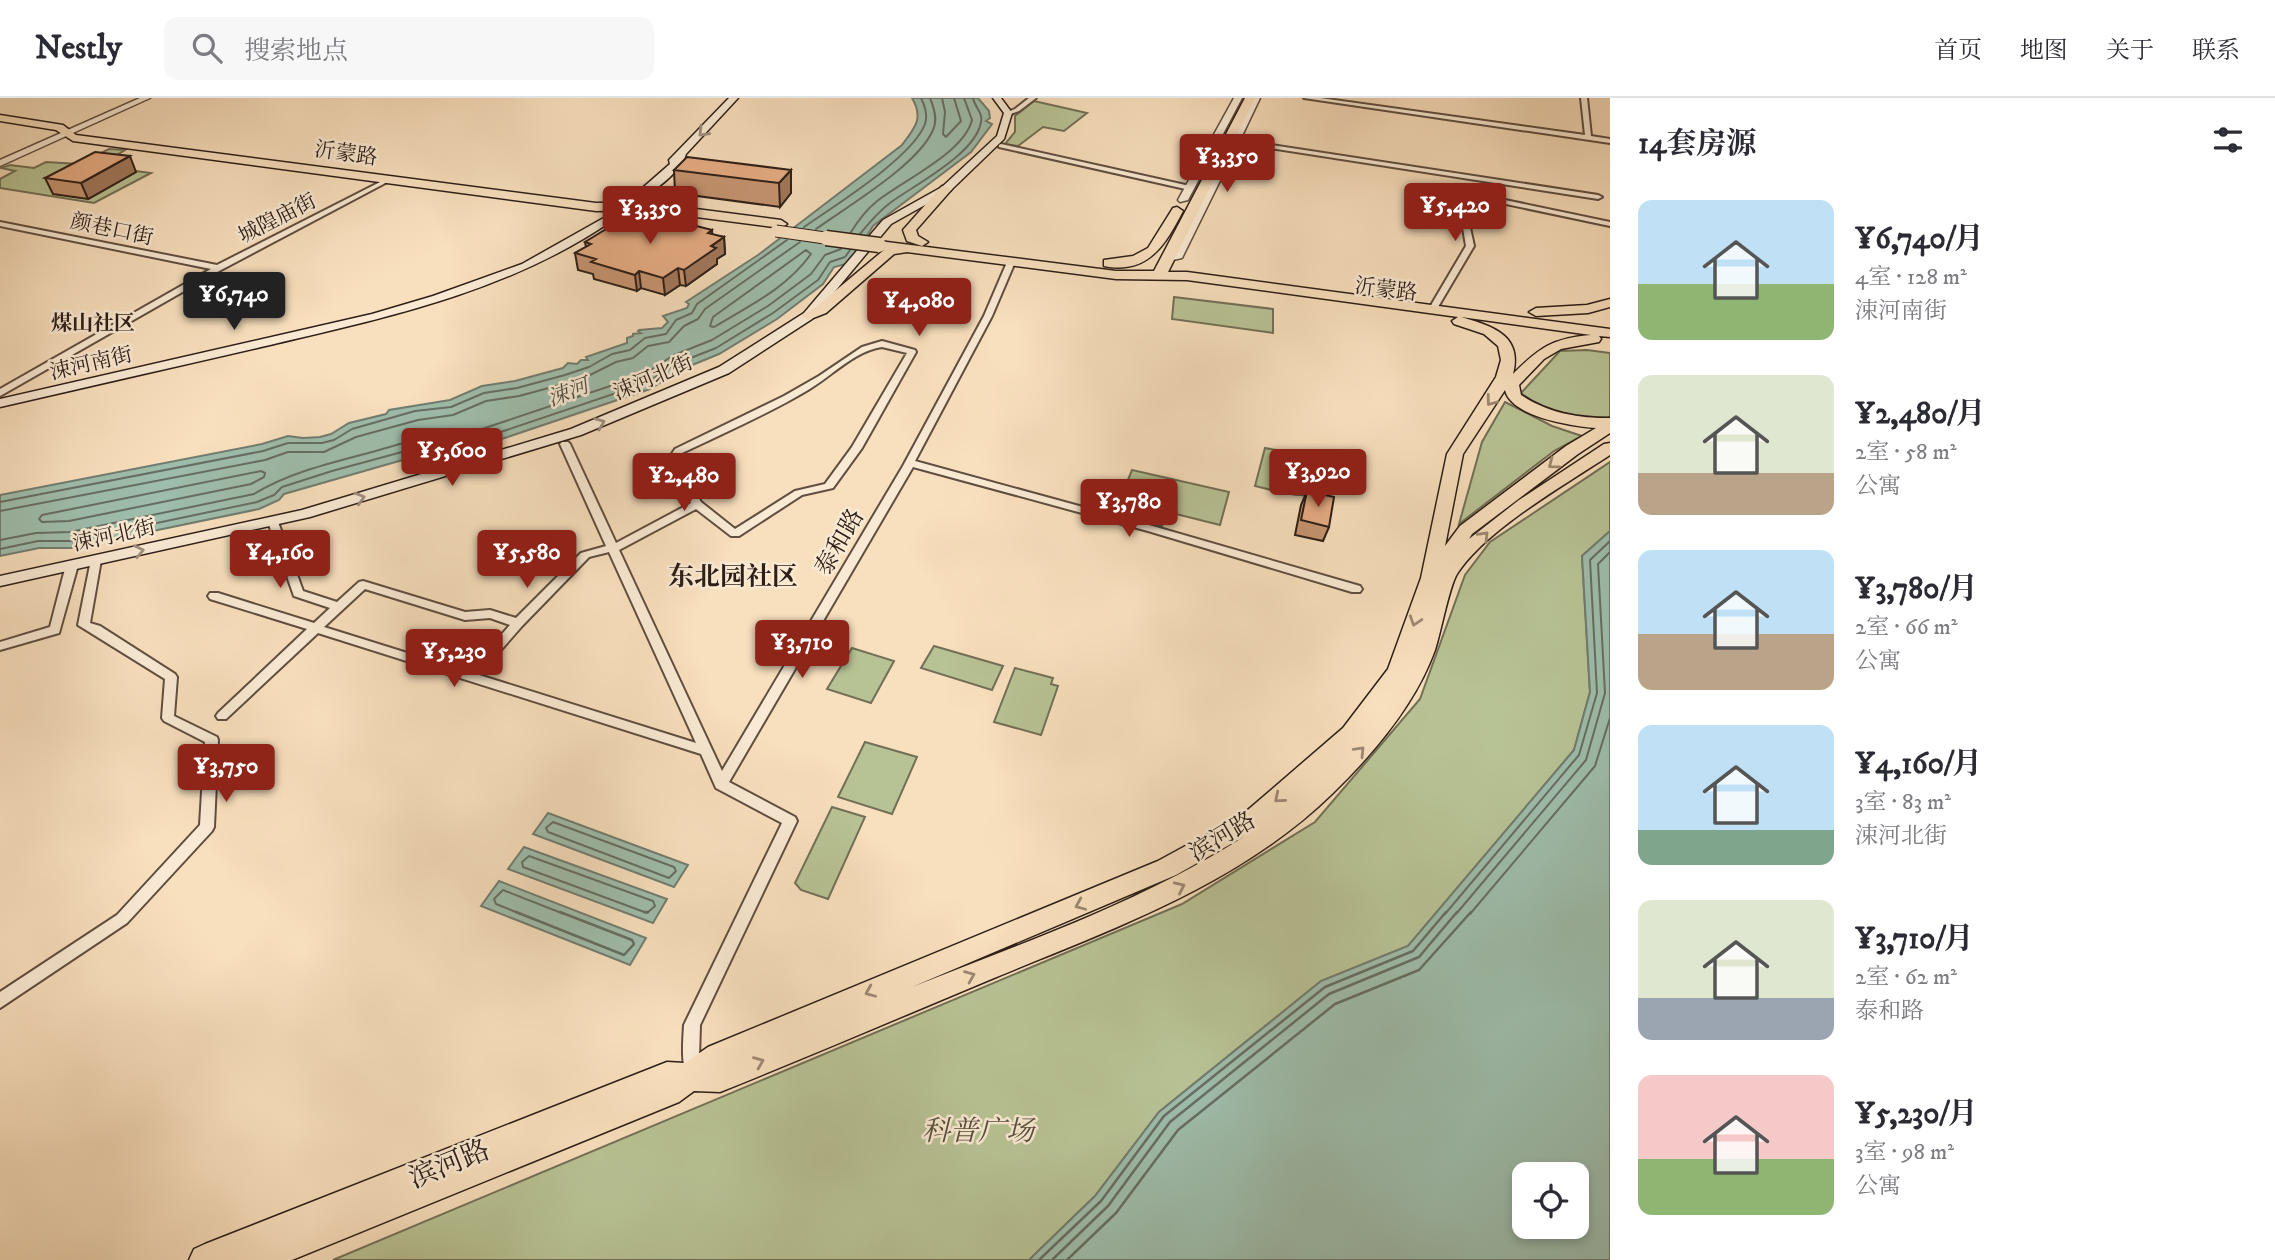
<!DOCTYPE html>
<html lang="zh">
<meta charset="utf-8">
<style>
body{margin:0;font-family:"IM FELL DW Pica","Noto Serif SC",serif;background:#f7f7f7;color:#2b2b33;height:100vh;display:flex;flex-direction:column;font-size:26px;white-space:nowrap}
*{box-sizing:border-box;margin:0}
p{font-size:23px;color:#7c7c81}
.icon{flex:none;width:38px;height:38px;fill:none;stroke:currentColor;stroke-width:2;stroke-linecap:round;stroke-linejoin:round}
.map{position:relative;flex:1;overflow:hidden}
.drawer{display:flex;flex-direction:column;background:#fff;width:665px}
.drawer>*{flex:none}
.controls{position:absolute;left:1512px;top:1064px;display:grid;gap:14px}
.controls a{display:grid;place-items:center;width:77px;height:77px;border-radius:14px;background:#fff;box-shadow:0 4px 10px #0003;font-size:35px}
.price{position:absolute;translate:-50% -60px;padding:0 16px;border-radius:7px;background:#8f2418;color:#fff;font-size:23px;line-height:46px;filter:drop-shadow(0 2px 4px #0008)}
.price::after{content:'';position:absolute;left:50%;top:42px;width:21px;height:16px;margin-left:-10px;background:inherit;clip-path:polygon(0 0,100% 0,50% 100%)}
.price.selected{background:#222;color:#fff}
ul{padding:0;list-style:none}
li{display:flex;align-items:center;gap:21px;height:175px;padding:0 28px}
li span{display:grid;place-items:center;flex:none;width:196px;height:140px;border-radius:14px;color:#555}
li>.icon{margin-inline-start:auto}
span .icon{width:84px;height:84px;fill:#fffc;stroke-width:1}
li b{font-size:30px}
h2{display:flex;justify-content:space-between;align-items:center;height:84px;padding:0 28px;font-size:30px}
header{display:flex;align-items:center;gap:42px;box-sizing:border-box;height:98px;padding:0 35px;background:#fff;border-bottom:2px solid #e1e1e2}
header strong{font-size:33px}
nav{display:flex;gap:38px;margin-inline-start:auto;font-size:24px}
.search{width:490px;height:63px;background:#f7f7f7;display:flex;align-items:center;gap:18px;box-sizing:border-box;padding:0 24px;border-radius:14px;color:#7c7c81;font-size:26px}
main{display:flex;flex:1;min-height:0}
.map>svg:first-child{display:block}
.green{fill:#b8c395;stroke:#727056;stroke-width:2}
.water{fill:#9ebdac;stroke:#717d70;stroke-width:2;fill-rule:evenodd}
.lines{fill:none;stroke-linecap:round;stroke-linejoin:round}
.shore-far1{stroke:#666e62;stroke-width:2}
.shore{stroke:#666e62;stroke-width:2.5}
.minor-casing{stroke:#604e40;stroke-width:4}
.tertiary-casing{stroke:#604e40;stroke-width:3}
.secondary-casing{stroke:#2d1e17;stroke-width:3}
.primary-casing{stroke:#2d1e17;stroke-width:3}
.minor{fill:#faead4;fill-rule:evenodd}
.tertiary{fill:#faead4;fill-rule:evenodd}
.secondary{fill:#faead4;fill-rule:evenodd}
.primary{fill:#f8dfbd;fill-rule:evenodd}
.primary-bridge-far1-casing{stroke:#2d1e17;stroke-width:13;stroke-linecap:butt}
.primary-bridge-casing{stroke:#2d1e17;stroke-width:17;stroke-linecap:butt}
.primary-bridge-far1{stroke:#f8dfbd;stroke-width:11}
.primary-bridge{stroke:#f8dfbd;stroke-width:14}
.wall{fill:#c69471;stroke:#2d1e17;stroke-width:2}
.shaded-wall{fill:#a1785c;stroke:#2d1e17;stroke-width:2}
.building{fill:#e6ac83;stroke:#2d1e17;stroke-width:2}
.oneway{stroke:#9e8e7f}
.oneway2{stroke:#9d8872}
.labels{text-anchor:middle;stroke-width:5;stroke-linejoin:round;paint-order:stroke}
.far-street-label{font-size:21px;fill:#2d1e17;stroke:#faead4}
.far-neighbourhood-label{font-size:21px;font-weight:bold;fill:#2d1e17;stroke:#faead4}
.far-water-label{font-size:21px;font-style:italic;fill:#4f4e44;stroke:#faead4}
.street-label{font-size:24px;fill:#2d1e17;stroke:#faead4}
.neighbourhood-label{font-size:26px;font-weight:bold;fill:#2d1e17;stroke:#faead4}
.near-park-label{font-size:28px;font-style:italic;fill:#57503d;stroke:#faead4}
.near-street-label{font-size:28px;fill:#2d1e17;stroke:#faead4}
</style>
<header>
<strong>Nestly</strong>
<div class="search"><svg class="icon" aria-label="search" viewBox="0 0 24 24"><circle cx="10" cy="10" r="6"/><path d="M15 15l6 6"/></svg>搜索地点</div>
<nav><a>首页</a><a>地图</a><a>关于</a><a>联系</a></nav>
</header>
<main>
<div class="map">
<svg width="1610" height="1162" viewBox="0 0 1610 1162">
<rect width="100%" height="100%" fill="#f8dfbd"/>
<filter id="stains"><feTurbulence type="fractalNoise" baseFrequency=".00286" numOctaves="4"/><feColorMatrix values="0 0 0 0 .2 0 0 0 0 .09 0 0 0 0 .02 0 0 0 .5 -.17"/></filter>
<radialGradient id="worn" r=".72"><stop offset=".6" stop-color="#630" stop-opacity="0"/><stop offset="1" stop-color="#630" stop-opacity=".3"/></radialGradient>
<g class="green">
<path d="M1034 3 1087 15 1064 33 1043 29 1018 48 1005 46 1015 34V18Z"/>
<path d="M109 51 125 52 99 68 151 75 94 105 0 90V81L15 73 1 70 10 67 34 70 46 64 79 66Z"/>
<path d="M1174 199 1273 211V235L1172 221Z"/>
<path d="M1587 252 1610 255V318L1607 320C1574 320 1547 316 1521 295L1560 253Z"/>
<path d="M1505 304 1552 328 1582 338 1554 353 1459 426 1482 344Z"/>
<path d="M1265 350C1295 356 1317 355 1336 379L1335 389C1306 404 1285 395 1255 388Z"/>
<path d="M1610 364V433L1582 458 1590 594 1574 652 1408 848 1321 883 1159 1014 1095 1098 1029 1162H333L1182 806 1315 724 1420 601 1465 477 1490 444Z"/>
<path d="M1132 372 1229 394 1220 427 1168 414 1162 428 1114 416Z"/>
<path d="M934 548 1003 568 992 592 921 570Z"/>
<path d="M852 550 894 563 871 605 827 591Z"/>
<path d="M1015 570 1053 580 1051 586 1058 588 1041 637 994 624Z"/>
<path d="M865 644 917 659 892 716 838 699Z"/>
<path d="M832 709 865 719 828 801 801 792 795 785Z"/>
</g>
<g class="water">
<path d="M912 0H978L989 13 990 20 986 23 992 26 971 54 873 128 850 165 834 169 823 186 777 221 719 256 680 272 650 291 475 350 448 349 284 396 279 402 259 411 71 450H39L0 458V397L262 346 288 338 303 340 320 339 331 336 349 325 386 316 389 312 450 302 482 288 515 283 563 270 568 265 577 266 581 262H588L586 259 627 245V240L633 238V236L641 235 638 233 639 232 662 230 668 224 663 218 687 210 689 206 686 204 758 157 902 47C915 30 924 20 912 0Z"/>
<path d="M1610 433V1162H1029L1095 1098 1159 1014 1321 883 1408 848 1574 652 1590 594 1582 458ZM1524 1076H1577V1129H1524Z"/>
<path d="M548 715 688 767 674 789 533 736Z"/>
<path d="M524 749 667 801 653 825 508 771Z"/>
<path d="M499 783 646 840 630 867 481 808Z"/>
</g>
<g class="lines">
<g class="shore-far1">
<path d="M942 0 945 14 943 36 946 39 961 23 954 0"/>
<path d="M804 129C834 108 912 60 925 26 928 17 925 8 921 0"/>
<path d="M816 131C848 108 918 67 933 32 938 22 934 10 930 0"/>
<path d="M851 134C858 123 866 112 876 104 902 83 964 55 972 22L964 0"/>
<path d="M860 136C869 125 878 114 890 105 914 87 976 56 981 24 983 14 975 10 973 0"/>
<path d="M806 152 811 156C787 190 749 208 714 229L710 228 713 219Z"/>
<path d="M261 373 265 375 264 379 251 386 69 423 42 424 39 421 42 417Z"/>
<path d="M0 404 263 353 288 345H322L334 342 352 331 415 313 451 309 484 295 517 290 565 277 589 269 612 256 630 252 645 240 666 236 676 222 692 215 697 206 787 142"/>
<path d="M0 413 265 362 288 354H324L356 339 418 322 453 317 486 303 519 298 582 281 616 264 633 260 648 248 669 244 684 228 698 221 705 211 800 144"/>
<path d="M0 442 36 435 70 434 254 396C290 374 331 365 372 354 406 344 438 334 473 334L643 277 674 257 712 242 768 208 811 176 825 157 841 151"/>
<path d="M0 451 38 443H71L257 404 274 397 282 389 332 373 446 342 474 343 646 285 678 265 716 250 773 215 818 182 830 164 845 159 850 152"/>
<path d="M553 724 674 769 676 773 669 780 548 734 546 730Z"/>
<path d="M529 758 653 803 655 808 647 815 523 769 522 764Z"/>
<path d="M521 816 496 806 494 801 503 792 564 816"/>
<path d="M1445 816 1579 657 1597 595 1590 462 1610 443"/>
<path d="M1456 816 1586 662 1605 595 1598 466 1610 454"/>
<path d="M1470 816 1595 668 1610 620"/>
</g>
<g class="shore">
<path d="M516 814 624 857 634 846 632 842 560 814"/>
<path d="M644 814H648"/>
<path d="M1039 1162 1101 1103 1164 1018 1325 889 1413 853 1446 814"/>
<path d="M1052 1162 1108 1108 1170 1024 1329 896 1419 859 1457 814"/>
<path d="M1067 1162 1116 1115 1178 1032 1335 906 1419 872 1471 814"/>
</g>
<g class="minor-casing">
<g id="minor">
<path d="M1029 0H1036L1019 13 1008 17 1005 15 1015 11Z"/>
<path d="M1304 0H1320L1585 37 1581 0H1587L1591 38 1610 41V45Z"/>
<path d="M1220 39 1598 97 1602 99 1598 101 1218 42 1217 41Z"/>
<path d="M1001 46 1190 88 1193 90 1190 92 999 49V47Z"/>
<path d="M386 81 391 82 221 172 0 298V291L211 171 0 128V124L217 167Z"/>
<path d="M1456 88H1460L1462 93 1610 124V128L1463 97 1474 148 1438 209 1431 211 1430 209 1466 148Z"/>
<path d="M1008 162 1015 164 992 218 915 363 1156 429 1360 488 1362 491 1360 494H1352L1148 433 913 369 729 684 795 719 797 723 700 927 699 960 702 977 700 983 694 985 688 983C681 965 683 946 684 927L782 725 716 690 701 656 318 535 226 621H218L216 618 218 615 307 531 210 501 208 498 210 495H218L314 525 330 510 294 498 268 424 269 422 273 421 278 424 303 493 337 504 359 484 363 483 465 514 490 512 516 520 581 455 606 448 560 346 562 344H568L570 346 616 445 691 405 667 363 675 351 784 298 819 278 862 249 882 243 915 252 916 254 862 350 833 390 802 397 739 438H731L696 411 619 452 722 673 903 368 984 218ZM882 249 907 255 852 349 825 386 795 393 735 431 701 404 677 363 682 355C724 335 768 316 808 292 832 278 854 253 882 249ZM609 454 696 645 479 577 522 528 589 459ZM365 491 465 522 490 520 510 527 468 574 324 529Z"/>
<path d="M96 459 101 462 90 525 100 528 175 576 177 579 174 618 217 639 218 642 214 729 212 733 127 825 0 910V894L117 817 200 727 205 644 164 623 162 620 165 581 78 527 91 462Z"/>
<path d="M72 463 78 467 59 535 0 552V544L50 529 66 467Z"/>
</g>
</g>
<g class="tertiary-casing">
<g id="tertiary">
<path d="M140 0H150L0 68V62Z"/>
<path d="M1234 0H1242L1188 102 1180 104 1178 102Z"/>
<path d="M1252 0H1260L1241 40 1235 43 1238 46 1182 160 1173 162 1172 160 1229 47 1223 42 1234 38Z"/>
</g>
</g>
<g class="secondary-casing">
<g id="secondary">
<path d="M729 0H738L686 56C680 79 631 110 609 117L614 120 613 122C510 193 389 219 270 247 180 268 90 288 0 309V301L372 216 433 198 522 166 609 117 604 114 605 112 631 100 670 66 669 62Z"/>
<path d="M993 0H1001L1012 15 1004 41 950 93 891 126 812 221 729 275 581 337 310 419 0 488V478L302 412 571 331 719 269 804 215 883 122 942 89 997 38 1004 15Z"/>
</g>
</g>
<g class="primary-casing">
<g id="primary">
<path d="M1245 0H1255L1168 174H1187L1610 231V239L1599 238 1601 241 1599 244 1561 251 1544 261 1519 287 1521 297C1549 315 1577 320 1610 320V335L1578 356 1472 436 1469 441 1519 402 1604 346 1610 345V357C1566 386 1485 432 1457 476 1449 489 1441 534 1435 552 1415 607 1373 656 1333 695 1239 787 1112 831 994 880 903 918 812 957 720 994L694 993 679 1004 292 1162H189L194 1151 205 1146 667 964 685 965 708 949 1158 763 1242 717 1343 630 1388 571 1421 480 1447 356 1496 279 1501 262 1498 248 1484 236 1454 226 1452 223 1458 219 1187 182 1116 181 907 154 894 156 826 215 808 222 801 218 816 209 884 152 873 147 879 143 1116 173H1154ZM1461 219 1591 237C1553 240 1539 250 1513 276 1523 237 1492 228 1461 219ZM1505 292C1511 319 1572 328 1596 330L1566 348 1460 428 1445 448 1463 356ZM1245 738C1142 804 1025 844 912 889L1176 777Z"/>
<path d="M0 17 63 27 76 37 596 105 642 104 781 122 787 126 781 130 642 112 596 113 73 43 56 32 0 23Z"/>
<path d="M942 88 952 91 916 132 918 138 928 144 922 148 907 143 903 132Z"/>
<path d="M1177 109 1183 113C1166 146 1148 177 1104 168V162L1133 158 1148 150 1173 110Z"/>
<path d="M1610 201V209L1588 215 1536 218 1529 214 1536 210 1587 207Z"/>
</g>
</g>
<use href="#minor" class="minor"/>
<use href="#tertiary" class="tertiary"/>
<use href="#secondary" class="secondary"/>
<use href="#primary" class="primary"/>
<g class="primary-bridge-far1-casing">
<path id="primary-bridge-far1" d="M776 133 839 142"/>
</g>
<g class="primary-bridge-casing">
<path id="primary-bridge" d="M826 140 879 147"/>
</g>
<use href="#primary-bridge-far1" class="primary-bridge-far1"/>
<use href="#primary-bridge" class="primary-bridge"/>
</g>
<g class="wall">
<path d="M674 72H791V95L780 109 675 95Z"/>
<path d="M136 74 88 101 53 96 45 80Z"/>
<path d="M622 127 724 139 725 156 717 161V166L686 188 680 187 665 197 641 190 637 193 594 181 593 176 578 172 575 155 586 149 585 144Z"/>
<path d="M1307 393 1329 429 1323 443 1295 437 1301 407Z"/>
</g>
<g class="shaded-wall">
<path d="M130 58 136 74 88 101 81 85Z"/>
<path d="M791 72V95L780 109 779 85Z"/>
<path d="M712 132 713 147 724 139 725 156 717 161V166L686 188 684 172 708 135Z"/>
<path d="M678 170 680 187 665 197 663 180Z"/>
<path d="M639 173 641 190 637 193 635 177Z"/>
</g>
<g class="building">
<path d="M95 54 130 58 81 85 45 80Z"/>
<path d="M687 59 791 72 779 85 674 72Z"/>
<path d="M638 117 660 123 665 120 712 132 708 135 724 139 711 148 716 150 684 172 678 170 663 180 639 173 635 177 591 164 596 161 575 155 591 146 585 144 616 125 622 127Z"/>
<path d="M1307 393 1334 399 1329 429 1301 422Z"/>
</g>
<defs><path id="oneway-chevron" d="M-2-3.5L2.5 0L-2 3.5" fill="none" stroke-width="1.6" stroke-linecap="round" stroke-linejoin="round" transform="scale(1.75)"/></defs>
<g class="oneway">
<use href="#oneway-chevron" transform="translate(703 34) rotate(134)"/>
<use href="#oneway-chevron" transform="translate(600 325) rotate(-22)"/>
<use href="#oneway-chevron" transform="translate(360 400) rotate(-17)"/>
<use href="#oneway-chevron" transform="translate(139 453) rotate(-12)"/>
</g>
<g class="oneway2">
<use href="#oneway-chevron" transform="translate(1491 303) rotate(127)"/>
<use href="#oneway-chevron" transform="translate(1553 366) rotate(143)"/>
<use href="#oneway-chevron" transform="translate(1484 438) rotate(-46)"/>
<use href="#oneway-chevron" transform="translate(1415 523) rotate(108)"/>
<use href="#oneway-chevron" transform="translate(1360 653) rotate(-46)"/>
<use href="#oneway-chevron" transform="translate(1279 700) rotate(140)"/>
<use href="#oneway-chevron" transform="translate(1180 789) rotate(-25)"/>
<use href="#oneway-chevron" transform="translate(1080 807) rotate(157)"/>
<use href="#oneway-chevron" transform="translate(970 878) rotate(-22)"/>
<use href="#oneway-chevron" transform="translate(870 894) rotate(157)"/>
<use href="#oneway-chevron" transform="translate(759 964) rotate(-22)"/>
</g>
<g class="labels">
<g class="far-street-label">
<text transform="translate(346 55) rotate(8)" y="7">沂蒙路</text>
<text transform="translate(277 120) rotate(-27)" y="7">城隍庙街</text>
<text transform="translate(112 131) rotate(12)" y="7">颜巷口街</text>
<text transform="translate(1386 191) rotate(7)" y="7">沂蒙路</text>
<text transform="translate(91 265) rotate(-13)" y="7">涑河南街</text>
<text transform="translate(653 279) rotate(-23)" y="7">涑河北街</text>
<text transform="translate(114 437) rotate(-12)" y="7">涑河北街</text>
</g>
<g class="far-neighbourhood-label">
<text x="93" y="232">煤山社区</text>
</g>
<g class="far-water-label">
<text transform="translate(568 294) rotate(-21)" y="7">涑河</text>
</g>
<g class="street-label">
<text transform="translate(839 444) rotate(-60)" y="8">泰和路</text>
<text transform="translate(1222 738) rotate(-31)" y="8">滨河路</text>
</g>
<g class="neighbourhood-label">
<text x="733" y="487">东北园社区</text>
</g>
<g class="near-park-label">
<text x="978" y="1042">科普广场</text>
</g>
<g class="near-street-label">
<text transform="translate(449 1065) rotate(-22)" y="10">滨河路</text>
</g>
</g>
<rect width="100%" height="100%" filter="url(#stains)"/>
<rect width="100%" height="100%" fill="url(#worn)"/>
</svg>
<div class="controls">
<a><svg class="icon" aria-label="locate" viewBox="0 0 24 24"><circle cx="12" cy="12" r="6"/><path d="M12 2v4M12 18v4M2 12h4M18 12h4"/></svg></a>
</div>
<b class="price" style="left:1227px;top:96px">¥3,350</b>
<b class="price" style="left:1455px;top:145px">¥5,420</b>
<b class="price" style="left:650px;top:148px">¥3,350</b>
<b class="price selected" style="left:234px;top:234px">¥6,740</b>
<b class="price" style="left:919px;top:240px">¥4,080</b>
<b class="price" style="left:452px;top:390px">¥5,600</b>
<b class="price" style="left:1318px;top:411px">¥3,920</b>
<b class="price" style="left:684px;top:415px">¥2,480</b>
<b class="price" style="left:1129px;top:441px">¥3,780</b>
<b class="price" style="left:280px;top:492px">¥4,160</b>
<b class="price" style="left:527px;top:492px">¥5,580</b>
<b class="price" style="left:802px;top:582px">¥3,710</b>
<b class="price" style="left:454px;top:591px">¥5,230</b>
<b class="price" style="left:226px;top:706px">¥3,750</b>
</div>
<section class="drawer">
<h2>14套房源<svg class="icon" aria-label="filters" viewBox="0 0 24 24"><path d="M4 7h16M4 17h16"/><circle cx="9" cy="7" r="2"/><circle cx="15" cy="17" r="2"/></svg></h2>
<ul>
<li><span style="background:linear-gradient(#bfe0f5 60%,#8fb573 0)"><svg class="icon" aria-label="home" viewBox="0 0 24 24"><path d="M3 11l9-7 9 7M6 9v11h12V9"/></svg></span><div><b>¥6,740/月</b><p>4室 · 128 m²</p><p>涑河南街</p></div></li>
<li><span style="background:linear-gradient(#dfe7d0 70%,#b9a48a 0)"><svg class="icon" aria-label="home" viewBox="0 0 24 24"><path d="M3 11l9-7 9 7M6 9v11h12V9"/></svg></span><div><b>¥2,480/月</b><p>2室 · 58 m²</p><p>公寓</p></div></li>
<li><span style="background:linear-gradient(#bfe0f5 60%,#b9a48a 0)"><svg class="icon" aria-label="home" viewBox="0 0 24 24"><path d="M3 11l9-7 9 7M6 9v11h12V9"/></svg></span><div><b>¥3,780/月</b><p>2室 · 66 m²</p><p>公寓</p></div></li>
<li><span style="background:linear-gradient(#bfe0f5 75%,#7fa58c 0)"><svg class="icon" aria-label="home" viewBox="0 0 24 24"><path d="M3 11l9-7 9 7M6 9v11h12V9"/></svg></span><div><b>¥4,160/月</b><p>3室 · 83 m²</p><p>涑河北街</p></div></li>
<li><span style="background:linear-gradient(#dfe7d0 70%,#9aa5b1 0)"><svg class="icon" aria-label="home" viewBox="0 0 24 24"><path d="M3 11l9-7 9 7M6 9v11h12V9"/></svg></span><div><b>¥3,710/月</b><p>2室 · 62 m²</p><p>泰和路</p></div></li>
<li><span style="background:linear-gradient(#f6c9c9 60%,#8fb573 0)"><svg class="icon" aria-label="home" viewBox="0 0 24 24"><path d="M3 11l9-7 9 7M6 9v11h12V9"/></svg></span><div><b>¥5,230/月</b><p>3室 · 98 m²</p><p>公寓</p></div></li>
</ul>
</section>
</main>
